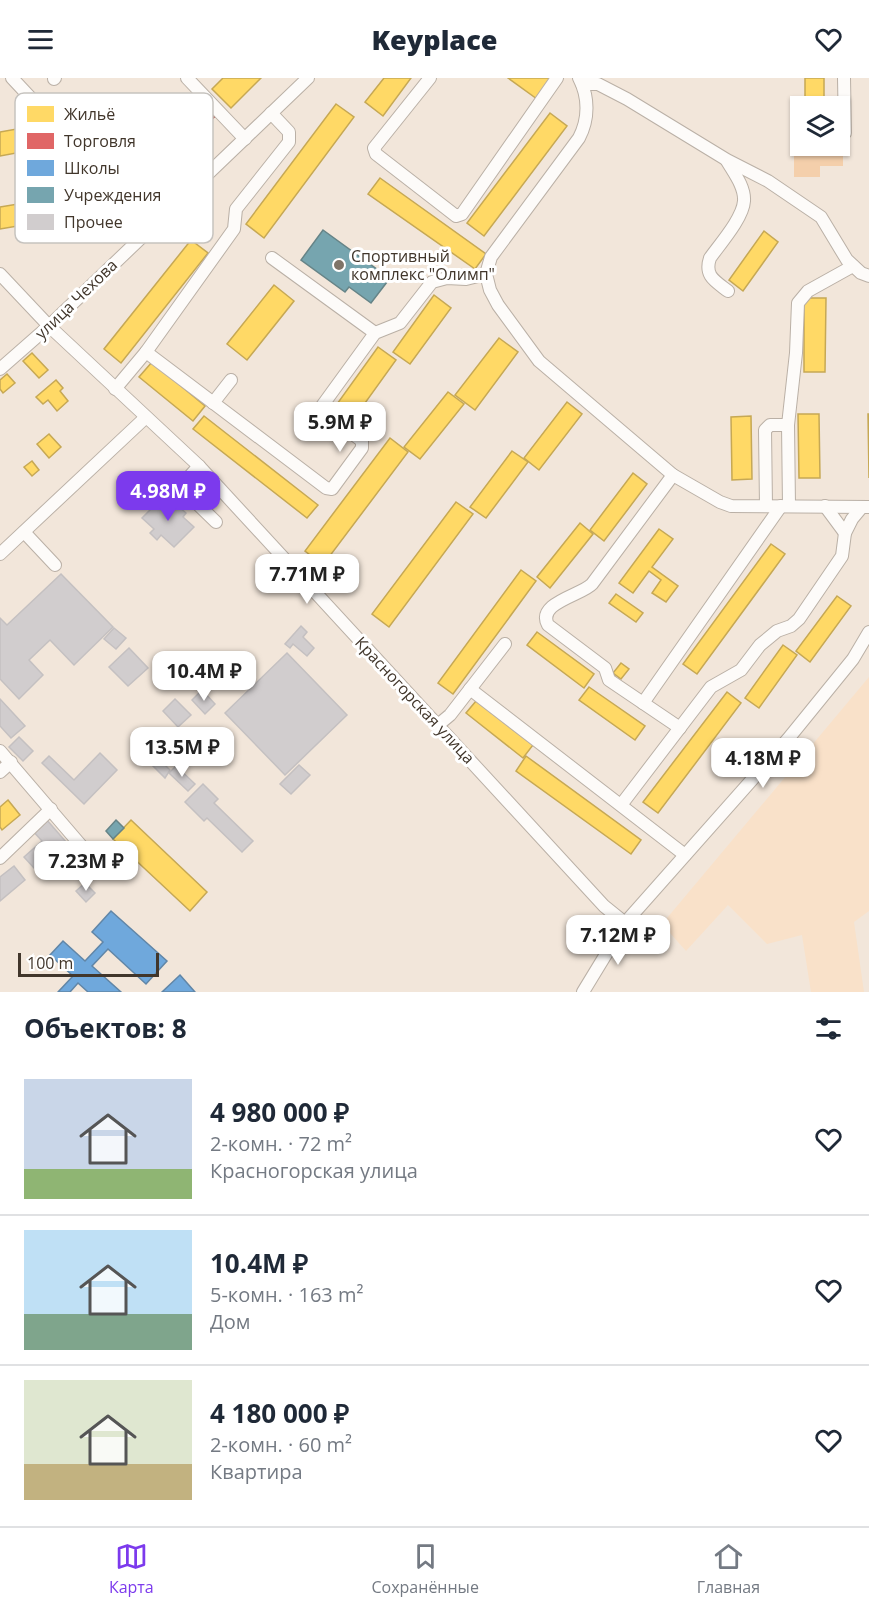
<!DOCTYPE html>
<html lang="ru">
<meta charset="utf-8">
<style>
body{margin:0;font-family:"Open Sans",sans-serif;background:#f2f2f3;color:#1f2937;height:100vh;display:flex;flex-direction:column;font-size:22px;white-space:nowrap}
*{box-sizing:border-box;margin:0}
p{font-size:20px;color:#747a83}
.icon{flex:none;width:33px;height:33px;fill:none;stroke:currentColor;stroke-width:2;stroke-linecap:round;stroke-linejoin:round}
.map{position:relative;height:914px;overflow:hidden}
.drawer{display:flex;flex-direction:column;background:#fff;flex:1}
.drawer>*{flex:none}
.buttons{position:absolute;left:790px;top:18px;display:grid;gap:12px}
.buttons a{display:grid;place-items:center;width:60px;height:60px;border-radius:0px;background:#fff;box-shadow:0 2px 4px #0004;font-size:30px}
.scale{position:absolute;left:18px;bottom:15px;width:141px;box-sizing:border-box;padding-left:6px;border:3px solid #41362b;border-top:0;font-size:16px;line-height:21px;white-space:nowrap;color:#41362b;-webkit-text-stroke:4px #fff;paint-order:stroke}
.price{position:absolute;translate:-50% -51px;padding:0 14px;border-radius:12px;background:#fff;color:#222;font-size:20px;line-height:39px;filter:drop-shadow(0 2px 3px #0008)}
.price::after{content:'';position:absolute;left:50%;top:36px;width:18px;height:14px;margin-left:-9px;background:inherit;clip-path:polygon(0 0,100% 0,50% 100%)}
.price.on{background:#7c3aed;color:#fff}
ul{padding:0;list-style:none}
li{display:flex;align-items:center;gap:18px;height:150px;padding:0 24px}
li+li{border-top:2px solid #e0e1e3}
li span{display:grid;place-items:center;flex:none;width:168px;height:120px;border-radius:0px;color:#555}
li>.icon{margin-inline-start:auto}
span .icon{width:72px;height:72px;fill:#fffc;stroke-width:1}
li b{font-size:26px}
h2{display:flex;justify-content:space-between;align-items:center;height:72px;padding:0 24px;font-size:26px}
header{display:flex;justify-content:space-between;align-items:center;height:78px;padding:0 24px;background:#fff;font-size:27px;font-weight:800}
.menu{display:flex;justify-content:space-around;align-items:center;height:84px;border-top:2px solid #e0e1e3;background:#fff;font-size:16px;color:#747a83}
.menu a{display:grid;justify-items:center;gap:3px}
.menu .on{color:#7c3aed}
.map>svg:first-child{display:block}
.built{fill:#f9e1c9}
.green{fill:#f4cfab}
.homes{fill:#ffd966;stroke:#c6a854;stroke-width:1.5}
.shops{fill:#e06666;stroke:#b05854;stroke-width:1.5}
.schools{fill:#6fa8dc;stroke:#6186a7;stroke-width:1.5}
.public{fill:#76a5af;stroke:#668487;stroke-width:1.5}
.building{fill:#d1cdce;stroke:#c4c0c1;stroke-width:1.5}
.lines{fill:none;stroke-linecap:round;stroke-linejoin:round}
.minor-casing{stroke:#bab0a6;stroke-width:14}
.minor{stroke:#fdfbf9;stroke-width:12}
.poi-dot{fill:#7f7468;stroke:#fff;stroke-width:2}
.labels{text-anchor:middle;stroke-width:6;stroke-linejoin:round;paint-order:stroke}
.poi-label{font-size:16px;fill:#41362b;stroke:#fff;text-anchor:start}
.street-label{font-size:16px;fill:#41362b;stroke:#fff}
.key{fill:#fff;stroke:#c6c3bf;stroke-width:1.5}
.key-label{font-size:16px;fill:#41362b}
</style>
<header><svg class="icon" aria-label="menu" viewBox="0 0 24 24"><path d="M4 6h16M4 12h16M4 18h16"/></svg>Keyplace<svg class="icon" aria-label="heart" viewBox="0 0 24 24"><path d="M12 20l-8-8c-3-5 5-10 8-4 3-6 11-1 8 4z"/></svg></header>
<div class="map">
<svg width="869" height="914" viewBox="0 0 869 914">
<rect width="100%" height="100%" fill="#f2e6da"/>
<path class="built" d="M869 599V833L854 844 864 914H811L802 857 767 866 728 827 686 873 662 846Z"/>
<path class="green" d="M794 68H843V88H820V99H794Z"/>
<g class="homes">
<path d="M223 0H261L231 30 212 11Z"/>
<path d="M384 0H411L383 38 365 24Z"/>
<path d="M508 0H551L537 21Z"/>
<rect x="805" y="0" width="19" height="28"/>
<path d="M336 26 354 39 264 160 246 146Z"/>
<path d="M550 35 567 48 484 158 467 145Z"/>
<path d="M50 45 54 68 0 78V54Z"/>
<path d="M380 100 486 176 475 191 368 116Z"/>
<path d="M114 110 118 131 0 151V129Z"/>
<path d="M764 153 778 164 743 213 729 202Z"/>
<path d="M191 162 208 175 121 285 104 271Z"/>
<path d="M274 207 294 223 247 282 227 266Z"/>
<path d="M434 217 451 230 410 286 393 274Z"/>
<path d="M804 220H826L825 294H804Z"/>
<path d="M499 260 518 274 475 332 455 317Z"/>
<path d="M378 269 396 282 355 339 337 326Z"/>
<path d="M32 275 48 292 39 300 23 283Z"/>
<path d="M152 284 205 328 193 343 139 299Z"/>
<path d="M7 296 15 305 3 315 0 311V302Z"/>
<path d="M56 302 63 310 60 313 68 323 57 333 48 322 43 326 36 319Z"/>
<path d="M448 314 464 326 420 381 404 369Z"/>
<path d="M567 324 582 336 539 392 524 380Z"/>
<path d="M798 336H819L820 400H799Z"/>
<path d="M868 336H869V400Z"/>
<path d="M204 338 318 427 307 440 193 351Z"/>
<path d="M751 338 752 401 732 402 731 339Z"/>
<path d="M49 356 61 369 49 380 37 366Z"/>
<path d="M390 360 408 374 323 487 305 473Z"/>
<path d="M512 373 528 384 486 440 470 429Z"/>
<path d="M32 383 39 392 32 398 24 389Z"/>
<path d="M633 395 647 406 604 463 590 452Z"/>
<path d="M456 424 473 436 389 549 372 536Z"/>
<path d="M580 445 593 456 550 510 537 499Z"/>
<path d="M659 451 673 461 652 489 678 508 666 524 652 515 661 502 649 493 633 515 619 505Z"/>
<path d="M771 466 785 476 697 596 683 586Z"/>
<path d="M521 492 536 503 453 616 438 605Z"/>
<path d="M616 516 643 535 636 544 609 525Z"/>
<path d="M837 518 851 528 810 584 796 573Z"/>
<path d="M537 554 594 596 584 610 527 567Z"/>
<path d="M783 567 797 577 759 630 745 620Z"/>
<path d="M621 585 629 591 621 601 613 595Z"/>
<path d="M589 609 645 648 635 662 579 622Z"/>
<path d="M727 614 741 625 658 735 643 724Z"/>
<path d="M476 623 533 667 523 680 466 635Z"/>
<path d="M526 678 641 762 631 776 516 693Z"/>
<path d="M8 722 20 737 2 752 0 749V729Z"/>
<path d="M131 742 207 814 190 833 113 761Z"/>
</g>
<path class="shops" d="M201 20 218 35 149 107 133 91Z"/>
<g class="schools">
<path d="M111 833 167 883 146 906 108 871 92 888 121 914H88L78 905 70 914H58L73 898 50 877 63 863 85 883 103 864 92 854Z"/>
<path d="M180 897 195 914H162Z"/>
</g>
<g class="public">
<path d="M323 152 378 192 376 195 387 204 371 225 349 209 345 214 301 182Z"/>
<path d="M116 742 124 750 113 761 106 753Z"/>
</g>
<g class="building">
<path d="M163 419 176 431 178 428 186 435 183 439 194 449 174 469 161 457 157 462 150 455 154 451 142 440Z"/>
<path d="M61 496 113 549 74 587 50 562 29 582 43 597 19 621 0 601V540L7 547Z"/>
<path d="M301 548 307 554 303 559 314 570 307 578 293 566 290 570 285 566Z"/>
<path d="M114 550 126 560 116 571 104 561Z"/>
<path d="M129 570 148 590 128 608 109 589Z"/>
<path d="M287 575 347 637 285 697 225 635Z"/>
<path d="M202 612 215 626 205 636 192 622Z"/>
<path d="M0 621 25 648 11 660 0 648Z"/>
<path d="M175 621 191 637 178 649 163 633Z"/>
<path d="M19 659 33 673 23 683 9 669Z"/>
<path d="M146 668 170 692 165 700 140 675Z"/>
<path d="M100 675 117 692 84 726 42 685 49 678 74 702Z"/>
<path d="M299 687 310 697 291 716 280 706Z"/>
<path d="M176 688 195 706 188 713 169 695Z"/>
<path d="M203 706 218 721 214 725 253 763 242 774 207 740 204 743 185 724Z"/>
<path d="M46 741 73 772 59 784 51 775 34 790 24 779 42 763 32 752Z"/>
<path d="M14 788 25 802 0 823V799Z"/>
<path d="M85 805 95 815 86 824 76 813Z"/>
</g>
<g class="lines">
<g class="minor-casing">
<g id="minor">
<path d="M12 0 101 95 157 143"/>
<path d="M187 0 245 61"/>
<path d="M430 0 374 70 376 76 456 138 462 136 557 0"/>
<path d="M579 0C589 19 589 41 579 60L491 179 486 196 490 212 498 227 539 283 673 397 720 424 731 428 869 429"/>
<path d="M844 0 845 55"/>
<path d="M54 1 55 0"/>
<path d="M582 6H598L627 21 727 82 768 103 821 139 847 182 861 195 869 198"/>
<path d="M727 83C734 95 745 109 744 123 743 140 720 166 710 180 704 198 715 203 728 213"/>
<path d="M272 180 375 255"/>
<path d="M0 196 49 248 199 388 604 828 625 845"/>
<path d="M146 274 234 151 236 131 289 64V54L271 35"/>
<path d="M0 291 49 248 308 0"/>
<path d="M115 311 146 274 326 410 332 411 362 370V363L323 334 322 328 375 255 400 245 432 204 447 200 466 201 486 196"/>
<path d="M213 325 231 302"/>
<path d="M788 347 796 275 798 225 808 213 853 188"/>
<path d="M199 388 180 409 216 444"/>
<path d="M673 397 592 506C582 517 536 525 548 547L605 590 609 602 680 650"/>
<path d="M766 428 765 352 770 347H788L789 428"/>
<path d="M825 428 845 455"/>
<path d="M24 454 55 487"/>
<path d="M0 476 145 340"/>
<path d="M470 611 685 777"/>
<path d="M643 625 781 428"/>
<path d="M438 647 450 637 505 566"/>
<path d="M0 673 90 778"/>
<path d="M0 694 11 684"/>
<path d="M621 727 711 609 741 592 760 567 777 553 791 548 799 541 842 478 845 455 852 441 862 429"/>
<path d="M0 780 51 731"/>
<path d="M583 914 625 845 788 661 853 581 869 554"/>
</g>
</g>
<use href="#minor" class="minor"/>
</g>
<circle class="poi-dot" cx="339" cy="187" r="6"/>
<g class="labels">
<g class="poi-label">
<text x="351" y="184">Спортивный<tspan x="351" dy="18">комплекс "Олимп"</tspan></text>
</g>
<g class="street-label">
<text transform="translate(76 221) rotate(-44)" y="6">улица Чехова</text>
<text transform="translate(415 622) rotate(47)" y="6">Красногорская улица</text>
</g>
</g>
<rect x="15" y="15" width="198" height="150" rx="9" class="key"/>
<rect x="27" y="28" width="27" height="16" fill="#ffd966"/>
<rect x="27" y="55" width="27" height="16" fill="#e06666"/>
<rect x="27" y="82" width="27" height="16" fill="#6fa8dc"/>
<rect x="27" y="109" width="27" height="16" fill="#76a5af"/>
<rect x="27" y="136" width="27" height="16" fill="#d1cdce"/>
<g class="key-label">
<text x="64" y="42">Жильё</text>
<text x="64" y="69">Торговля</text>
<text x="64" y="96">Школы</text>
<text x="64" y="123">Учреждения</text>
<text x="64" y="150">Прочее</text>
</g>
</svg>
<div class="buttons">
<a><svg class="icon" aria-label="layers" viewBox="0 0 24 24"><path d="M12 4l9 5-9 5-9-5zM3 14l9 5 9-5"/></svg></a>
</div>
<div class="scale">100 m</div>
<b class="price" style="left:340px;top:375px">5.9M ₽</b>
<b class="price on" style="left:168px;top:444px">4.98M ₽</b>
<b class="price" style="left:307px;top:527px">7.71M ₽</b>
<b class="price" style="left:204px;top:624px">10.4M ₽</b>
<b class="price" style="left:182px;top:700px">13.5M ₽</b>
<b class="price" style="left:763px;top:711px">4.18M ₽</b>
<b class="price" style="left:86px;top:814px">7.23M ₽</b>
<b class="price" style="left:618px;top:888px">7.12M ₽</b>
</div>
<section class="drawer">
<h2>Объектов: 8<svg class="icon" aria-label="filters" viewBox="0 0 24 24"><path d="M4 7h16M4 17h16"/><circle cx="9" cy="7" r="2"/><circle cx="15" cy="17" r="2"/></svg></h2>
<ul>
<li><span style="background:linear-gradient(#c9d6e8 75%,#8fb573 0)"><svg class="icon" aria-label="home" viewBox="0 0 24 24"><path d="M3 11l9-7 9 7M6 9v11h12V9"/></svg></span><div><b>4 980 000 ₽</b><p>2-комн. · 72 m²</p><p>Красногорская улица</p></div><svg class="icon" aria-label="heart" viewBox="0 0 24 24"><path d="M12 20l-8-8c-3-5 5-10 8-4 3-6 11-1 8 4z"/></svg></li>
<li><span style="background:linear-gradient(#bfe0f5 70%,#7fa58c 0)"><svg class="icon" aria-label="home" viewBox="0 0 24 24"><path d="M3 11l9-7 9 7M6 9v11h12V9"/></svg></span><div><b>10.4M ₽</b><p>5-комн. · 163 m²</p><p>Дом</p></div><svg class="icon" aria-label="heart" viewBox="0 0 24 24"><path d="M12 20l-8-8c-3-5 5-10 8-4 3-6 11-1 8 4z"/></svg></li>
<li><span style="background:linear-gradient(#dfe7d0 70%,#c2b280 0)"><svg class="icon" aria-label="home" viewBox="0 0 24 24"><path d="M3 11l9-7 9 7M6 9v11h12V9"/></svg></span><div><b>4 180 000 ₽</b><p>2-комн. · 60 m²</p><p>Квартира</p></div><svg class="icon" aria-label="heart" viewBox="0 0 24 24"><path d="M12 20l-8-8c-3-5 5-10 8-4 3-6 11-1 8 4z"/></svg></li>
</ul>
</section>
<nav class="menu">
<a class="on"><svg class="icon" aria-label="map" viewBox="0 0 24 24"><path d="M3 6l6-2 6 2 6-2v14l-6 2-6-2-6 2zM9 4v14M15 6v14"/></svg>Карта</a>
<a><svg class="icon" aria-label="saved" viewBox="0 0 24 24"><path d="M7 4h10v16l-5-4-5 4z"/></svg>Сохранённые</a>
<a><svg class="icon" aria-label="home" viewBox="0 0 24 24"><path d="M3 11l9-7 9 7M6 9v11h12V9"/></svg>Главная</a>
</nav>
